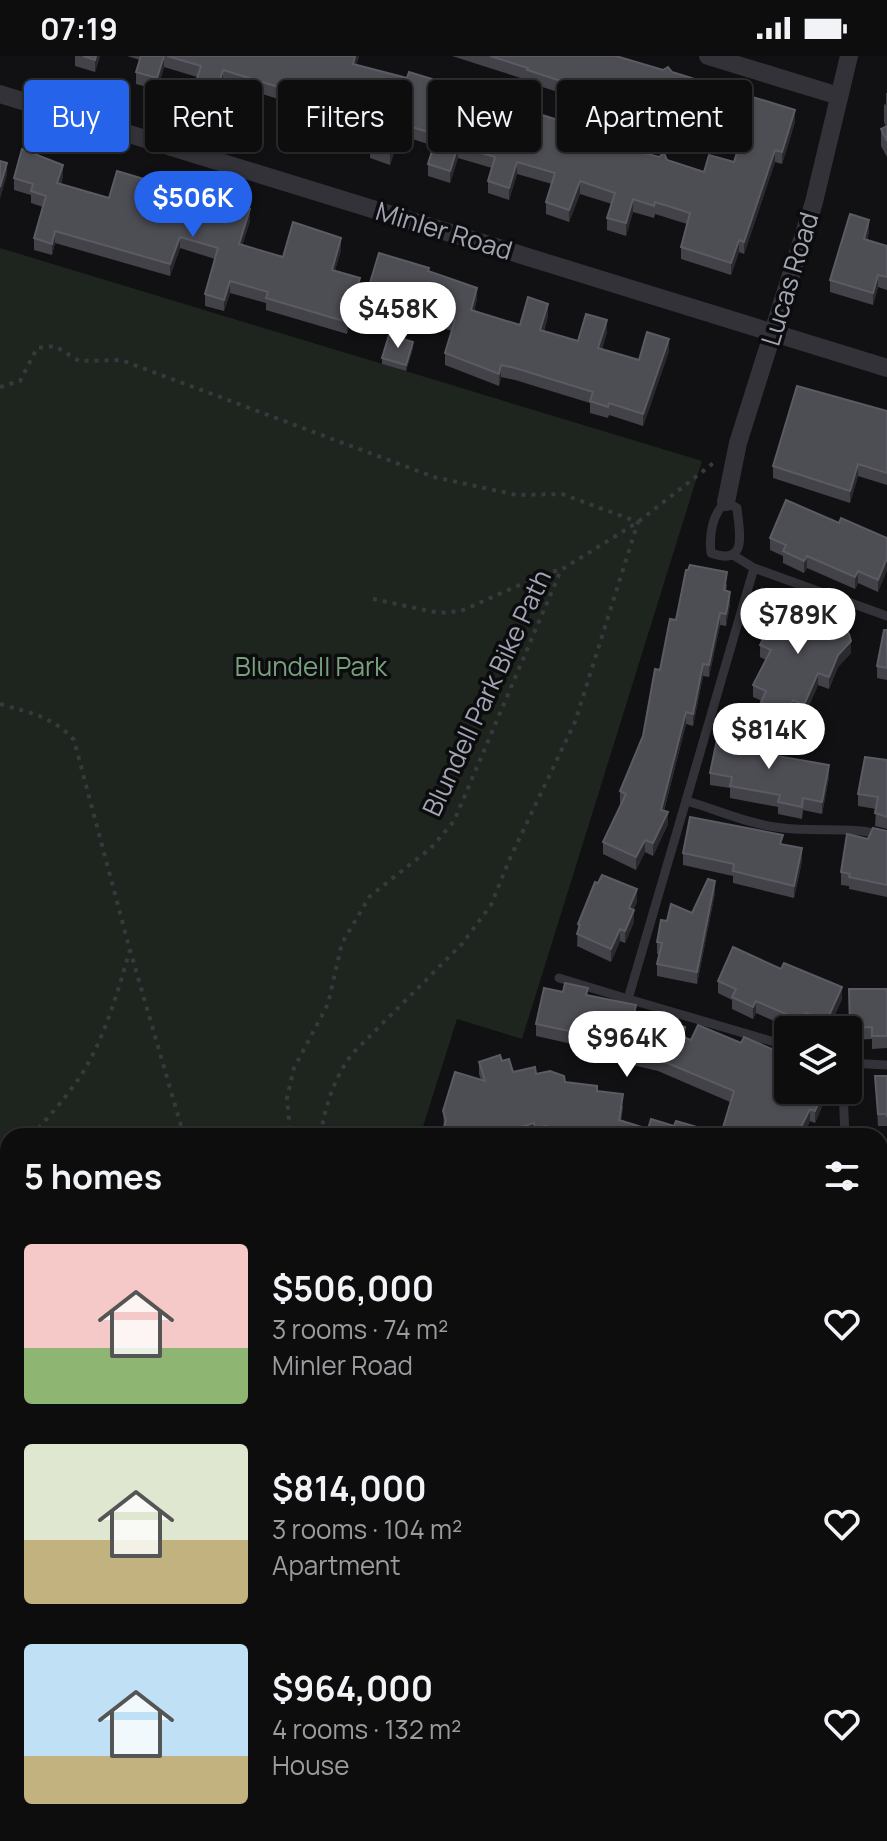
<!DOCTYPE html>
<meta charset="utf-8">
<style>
body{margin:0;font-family:Manrope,sans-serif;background:#161617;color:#f1f3f6;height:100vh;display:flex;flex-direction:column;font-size:30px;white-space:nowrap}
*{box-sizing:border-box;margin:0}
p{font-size:26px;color:#9a9c9e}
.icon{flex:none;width:44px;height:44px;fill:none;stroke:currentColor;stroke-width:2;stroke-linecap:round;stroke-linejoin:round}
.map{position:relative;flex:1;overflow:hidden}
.details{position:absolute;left:0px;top:1072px;width:888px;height:714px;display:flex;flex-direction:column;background:#0d0d0e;border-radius:24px 24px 0 0;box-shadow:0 2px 6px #0004,0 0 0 2px #2d2d2e}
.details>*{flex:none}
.banner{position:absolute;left:24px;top:24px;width:840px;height:72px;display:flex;gap:16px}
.buttons{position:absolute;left:774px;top:960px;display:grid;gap:16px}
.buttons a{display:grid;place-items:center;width:88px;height:88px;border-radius:8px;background:#0d0d0e;box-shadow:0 2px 6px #0004,0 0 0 2px #2d2d2e;font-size:40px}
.price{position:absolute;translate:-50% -68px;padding:0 18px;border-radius:28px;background:#fff;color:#222;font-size:26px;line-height:52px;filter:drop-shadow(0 2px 4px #0008)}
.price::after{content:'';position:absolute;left:50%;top:48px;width:24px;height:18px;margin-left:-12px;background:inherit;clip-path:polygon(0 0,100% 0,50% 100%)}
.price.selected{background:#2563eb;color:#fff}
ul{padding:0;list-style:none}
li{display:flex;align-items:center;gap:24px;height:200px;padding:0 24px}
li span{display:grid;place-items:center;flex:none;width:224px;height:160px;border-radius:8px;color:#555}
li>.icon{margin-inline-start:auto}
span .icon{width:96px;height:96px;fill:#fffc;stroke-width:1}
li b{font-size:34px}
h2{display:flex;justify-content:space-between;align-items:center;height:96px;padding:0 24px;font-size:34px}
.pill{padding:0 28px;border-radius:8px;background:#0d0d0e;box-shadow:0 2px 6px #0004,0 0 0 2px #2d2d2e;font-size:28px;line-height:72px}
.pill.selected{background:#2563eb;color:#fff}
.status{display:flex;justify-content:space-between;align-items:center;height:56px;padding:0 40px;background:#0d0d0e;direction:ltr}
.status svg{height:22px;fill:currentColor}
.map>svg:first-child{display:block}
.green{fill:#1d251e}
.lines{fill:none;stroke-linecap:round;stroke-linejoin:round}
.path{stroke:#38393f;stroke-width:4;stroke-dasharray:4 6;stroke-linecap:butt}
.lane{stroke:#323238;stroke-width:9}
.street{stroke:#323238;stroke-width:18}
.wall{fill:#424248}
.shaded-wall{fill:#2a2a2e}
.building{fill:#4d4d54;stroke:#5a5b63;stroke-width:2}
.labels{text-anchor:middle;stroke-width:7;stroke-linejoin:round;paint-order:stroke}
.street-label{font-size:26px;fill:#a2a6b4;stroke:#0c0c0e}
.park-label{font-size:26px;fill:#78a07d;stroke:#0c0c0e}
</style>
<div class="status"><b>07:19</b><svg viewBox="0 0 49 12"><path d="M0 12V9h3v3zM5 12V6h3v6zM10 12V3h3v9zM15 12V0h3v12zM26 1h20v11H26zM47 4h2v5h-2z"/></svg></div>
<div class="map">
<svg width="887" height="1785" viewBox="0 0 887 1785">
<rect width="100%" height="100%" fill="#111113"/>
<path class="green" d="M0 192 702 405 522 983 457 963 420 1080H8V1203L0 1201Z"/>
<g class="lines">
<g class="path">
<path d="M0 331 20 325 37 292 55 290 79 305 121 304 434 421 517 439 562 438 638 466 575 666 511 800 491 849 462 888 352 998C333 1024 326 1049 320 1080"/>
<path d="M373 543 439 557 461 555 549 516 561 514"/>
<path d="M0 648C30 657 52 660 74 684L128 887 184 1080"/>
<path d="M32 1080C45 1064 60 1049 72 1032 102 993 116 941 130 894"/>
<path d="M297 1080 290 1075 287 1042 294 1012 328 948 342 887 370 840 431 792 454 765 561 514 638 466 716 405"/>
<path d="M0 1119 8 1109"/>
<path d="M0 1468 8 1470"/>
<path d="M0 1514 8 1488"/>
<path d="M0 1628 8 1631"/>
<path d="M69 1785 71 1778"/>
</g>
<g class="lane">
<path d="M726 446 737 452C739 475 749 511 711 497 709 479 712 458 726 446Z"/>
<path d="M733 499 754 512 887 560"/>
<path d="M754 512 628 943 788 990"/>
<path d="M687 745C718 754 751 769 783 772 817 776 853 770 887 780"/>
<path d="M559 922 628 943"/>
<path d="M848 1007 887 1009"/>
<path d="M843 1034 845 1080"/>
<path d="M0 1732 8 1692"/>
</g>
<g class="street">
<path d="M708 0 839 40"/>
<path d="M0 38 887 312"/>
<path d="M726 446 738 387 814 146 849 0"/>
<path d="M880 1149 887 1148"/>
<path d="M880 1565 887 1542"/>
<path d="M174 1785 177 1778"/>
<path d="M511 1785 513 1778"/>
<path d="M811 1785 814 1778"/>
</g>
</g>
<g class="wall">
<path d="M75 0H100L95 16 75 10Z"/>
<path d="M127 0H359L356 9 448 34 564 73 704 116 734 106 741 85 683 65 682 70 637 57V51L607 42 604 51 527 26V24L452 0H617L672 16 795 66 782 108 775 106 744 198 739 196 731 219 681 203V191L687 168 655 158 654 162 633 156 626 180 607 174V162L612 148 580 138 569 166 546 158V146L552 128 517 118 509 144 488 137V125L492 112 458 102 450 127 428 120V108L434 90 400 79 390 109 370 102V97L307 78 306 80 286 74V62L290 48 275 42 223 26 215 54 193 47V35L197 21 164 11 157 34 136 28V16L140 4Z"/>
<path d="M886 37H887V101L881 90V73L886 71 884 66V49L886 48Z"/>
<path d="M63 120 61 128 109 142 164 140 159 157 198 169 250 165 242 189 283 201 341 194 335 214 360 234 347 278 266 254V247L230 237 224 255 205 250V238L215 203 180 192 170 220 55 187 52 199 34 194V182L43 151 31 147V139L14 134V122Z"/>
<path d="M869 176 867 184 887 190V234L878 231 873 249 830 236V224Z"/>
<path d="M429 215 477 243 474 255 520 269 548 260 544 275 578 285 607 276 602 293 639 304 669 295 643 370 609 359 608 362 590 357V347L515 324 501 321 499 330 445 309V297L452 275 426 267V264L392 253V249L369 242V230Z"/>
<path d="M413 292 406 315 382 308V302Z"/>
<path d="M887 355V429L858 420 850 447 773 422V410Z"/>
<path d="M839 467 887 482 878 536 858 527 855 533 807 512 804 517 783 507V500L770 494V482Z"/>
<path d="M727 528 726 535 730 548 726 570 720 569 709 621 703 620 693 670 686 668 664 755 668 768 653 800 645 796 636 814 603 798V786L621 748 620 747V735L643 680 660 614 676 564Z"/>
<path d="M887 574V624L877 622V610Z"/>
<path d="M760 589 851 597 838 611 829 633 818 629 804 661 793 656 787 669 761 658 762 645 753 641V629L766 604 760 601Z"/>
<path d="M779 700 829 721 822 758 803 754 802 763 778 758V751L730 742V732L710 729V717Z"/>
<path d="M887 704V773L875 770 876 753 858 750V738Z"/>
<path d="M887 775V841L849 833V830L841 829V816L868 783Z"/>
<path d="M783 788 802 805 794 842 733 827V820L683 809V797Z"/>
<path d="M715 837 697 928 657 920V908L659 898H657V886L667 865 692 857Z"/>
<path d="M637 846 633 854 634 866 625 887 620 885 611 906 577 890 578 868Z"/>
<path d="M718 925 842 943 828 974H818L806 969 804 974H794L756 957 753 963 732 953V944L718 937Z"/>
<path d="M849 933H887V992L872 993V983L850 984Z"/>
<path d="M563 936 588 939 636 959 685 982 788 1034H829L815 1067 810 1065 803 1080H534V1079L530 1080H441L444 1070 443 1055 481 1024 479 1018V1006L502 1005 513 1016 536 1018 597 1035 623 1050 621 1065 648 1073 674 1070 721 1078 730 1046 658 1015 586 998V991L536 980V968Z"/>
<path d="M875 1020H887V1073V1070H878Z"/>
<path d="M880 1185 887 1187V1249L880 1247Z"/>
<path d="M880 1296 887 1304V1406L880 1404Z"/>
<path d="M8 1510V1579L5 1578 0 1596V1514L6 1516Z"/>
</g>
<g class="shaded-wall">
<path d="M96 0H100L95 16V4Z"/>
<path d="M164 0V11L157 34V22Z"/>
<path d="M355 0H359L353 20V8Z"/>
<path d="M223 14V26L215 54V42Z"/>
<path d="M607 30V42L604 51V39Z"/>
<path d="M795 54V66L782 108V96Z"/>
<path d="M400 67V79L390 109V97Z"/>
<path d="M458 90V102L450 127V115Z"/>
<path d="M775 94V106L744 198V186Z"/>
<path d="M517 106V118L509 144V132Z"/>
<path d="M7 107V119L0 143V131Z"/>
<path d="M63 109V120L57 138V127Z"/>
<path d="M580 125V138L569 166V154Z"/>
<path d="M164 129V140L156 168V156Z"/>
<path d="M633 143V156L626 180V167Z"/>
<path d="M250 153V165L239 199V188Z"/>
<path d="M869 164V176L864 195V183Z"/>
<path d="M55 175V187L52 199V188Z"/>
<path d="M180 181V192L170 220V208Z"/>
<path d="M341 182V194L332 225V214Z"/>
<path d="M739 184V196L731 219V207Z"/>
<path d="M878 219V231L873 249V237Z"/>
<path d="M360 222V234L347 278V266Z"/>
<path d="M230 225V237L224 255V244Z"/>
<path d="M477 232V243L471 266V254Z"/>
<path d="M548 248V260L540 286V274Z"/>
<path d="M607 264V276L598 304V292Z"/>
<path d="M669 283V295L643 370V358Z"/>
<path d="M413 286V292L406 315V309Z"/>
<path d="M501 309V321L499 330V318Z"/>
<path d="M858 408V420L850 447V435Z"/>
<path d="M807 500V512L804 517V505Z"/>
<path d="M887 502V515L878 536V524Z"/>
<path d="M858 515V527L855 533V521Z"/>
<path d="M730 536V548L726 570V558Z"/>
<path d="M720 557V569L709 621V609Z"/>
<path d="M851 585V597L838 611 829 633V621L838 599Z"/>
<path d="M703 608V620L693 670V658Z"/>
<path d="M818 617V629L804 661V649Z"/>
<path d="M793 644V656L787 669V657Z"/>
<path d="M686 656V668L661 766V754Z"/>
<path d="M829 709V721L822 758V746Z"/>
<path d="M668 756V768L653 800V787Z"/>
<path d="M645 784V796L636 814V801Z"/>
<path d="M802 792V805L794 842V830Z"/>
<path d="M715 825V837L697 928V916Z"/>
<path d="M637 833V846L629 864V852Z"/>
<path d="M634 854V866L625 887V875Z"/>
<path d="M620 873V885L611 906V893Z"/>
<path d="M842 931V943L828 974H826V966Z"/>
<path d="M756 945V957L753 963V951Z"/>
<path d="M806 957V969L804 974H802V965Z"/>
<path d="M824 1034H829L815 1067V1055Z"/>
<path d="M810 1053V1065L803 1080H799V1075Z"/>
<path d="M534 1067V1079L530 1080H492Z"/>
<path d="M546 1070V1080H535V1072Z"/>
<path d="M554 1075V1080H548V1076Z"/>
<path d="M589 1075V1080H564Z"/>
<path d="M8 1374V1406L0 1430V1398Z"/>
<path d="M5 1545V1578L0 1596V1563Z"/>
<path d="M122 1778H126L124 1785H120Z"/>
<path d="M452 1778H456L454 1785H450Z"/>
<path d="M769 1778H773L770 1785H766Z"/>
</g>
<g class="building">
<path d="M83 0H96L95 4Z"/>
<path d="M141 0H164L157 22 136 16Z"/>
<path d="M167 0H355L353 8 407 22 409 16 448 28 446 34 513 54 514 50 564 66 563 72 633 94 659 101 664 97 667 104 704 116 709 99 734 106 744 74 683 53 682 58 637 45 638 39 607 30 604 39 527 14 528 12 490 0H616L663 14 668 11 672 16 795 54 782 96 775 94 744 186 739 184 731 207 681 191 690 157 655 146 654 150 633 143 626 167 607 162 615 137 580 125 569 154 546 146 555 117 517 106 509 132 488 125 495 101 458 90 450 115 428 108 437 79 400 67 390 97 370 90 371 86 307 66 306 68 286 62 293 37 275 30 223 14 215 42 193 35 201 10Z"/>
<path d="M887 70V85L881 73Z"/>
<path d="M22 93 63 109 57 127 109 142 117 115 164 129 156 156 198 169 204 152 225 158 229 146 250 153 239 188 283 201 293 166 341 182 332 214 360 222 347 266 266 242 268 236 230 225 224 244 205 238 218 192 180 181 170 208 55 175 52 188 34 182 46 140 31 135 33 128 14 122Z"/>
<path d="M0 105 7 107 0 131Z"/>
<path d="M850 158 869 164 864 183 887 190V221L878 219 873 237 830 224Z"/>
<path d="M379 197 429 212 428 215 477 232 471 254 520 269 528 241 548 248 540 274 578 285 586 258 607 264 598 292 639 304 647 276 669 283 643 358 609 347 608 351 590 345 593 336 515 312 501 309 499 318 445 297 455 264 426 255 427 252 392 241 393 237 369 230Z"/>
<path d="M389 279 413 286 406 309 382 302Z"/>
<path d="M797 330 887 355V417L858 408 850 435 773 410Z"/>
<path d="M786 444 839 467 841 462 887 482V502L878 524 858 515 855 521 807 500 804 505 783 495 786 489 770 482Z"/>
<path d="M690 509 727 516 724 534 730 536 726 558 720 557 709 609 703 608 693 658 686 656 661 754 668 756 653 787 645 784 636 801 603 786 626 738 620 735 643 680 655 613 660 614 670 563 676 564 686 514H688Z"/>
<path d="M786 546 845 573 849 578 851 585 838 599 829 621 818 617 804 649 793 644 787 657 761 646 766 635 753 629 771 594 760 589 779 554 782 555Z"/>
<path d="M884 574H887V612L877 610Z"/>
<path d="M718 679 779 693 777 700 829 709 822 746 803 742 802 751 778 746 780 739 730 730 732 721 710 717Z"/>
<path d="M865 701 887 704V761L875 757 878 741 858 738Z"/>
<path d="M690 761 783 779 780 788 802 792 794 830 733 815 734 808 683 797Z"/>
<path d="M873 772 887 775V829L849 821 850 818 841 816 847 778 868 783Z"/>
<path d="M602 819 637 833 629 852 634 854 625 875 620 873 611 893 577 878 580 869 578 868 595 826 598 827Z"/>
<path d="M708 823 715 825 697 916 657 908 662 887 657 886 661 864 667 865 671 848 692 857Z"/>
<path d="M733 891 781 913 784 907 842 931 826 966 806 957 802 965 756 945 753 951 732 941 736 933 718 925Z"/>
<path d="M565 927 588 932 586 939 636 949 634 959 685 971 683 981 691 984 698 969 741 987 744 981 788 1000V1034H824L815 1055 810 1053 799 1075 802 1080H588L589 1075 564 1080H555L554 1075 548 1076 546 1070 535 1072 534 1067 492 1080H441L446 1064 443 1055 455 1016 485 1025 479 1006 500 999 502 1005 509 1003 513 1016 535 1011 536 1018 550 1015 564 1020 565 1026 597 1030V1035L623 1038 619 1064 648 1073 651 1063 674 1070 676 1065 721 1078 734 1035 658 1003 586 986 588 979 536 968 544 932 563 936Z"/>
<path d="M849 933H887V980H872V971L850 972Z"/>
<path d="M875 1020H887V1061V1058H878Z"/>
<path d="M880 1185 887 1187V1237L880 1235Z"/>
<path d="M5 1216 8 1217V1374L0 1398V1230Z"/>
<path d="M880 1296 887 1304V1394L880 1392Z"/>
<path d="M8 1510V1546L5 1545 0 1563V1514L6 1516Z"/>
<path d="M887 1667V1785H844L846 1778H880V1690Z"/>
<path d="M85 1778H122L120 1785H83Z"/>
<path d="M286 1778 308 1785H283Z"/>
<path d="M401 1778H452L450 1785H399Z"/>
<path d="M576 1778H625V1780L642 1785H574Z"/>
<path d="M722 1778H769L766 1785H719Z"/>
</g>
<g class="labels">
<g class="street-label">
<text transform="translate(444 175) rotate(17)" y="9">Minler Road</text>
<text transform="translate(790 223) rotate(-73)" y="9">Lucas Road</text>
<text transform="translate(487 637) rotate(-65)" y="9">Blundell Park Bike Path</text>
</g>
<g class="park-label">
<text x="311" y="620">Blundell Park</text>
</g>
</g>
</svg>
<div class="buttons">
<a><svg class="icon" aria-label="layers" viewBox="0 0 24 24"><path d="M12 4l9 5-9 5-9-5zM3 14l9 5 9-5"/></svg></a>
</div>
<b class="price selected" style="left:193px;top:183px">$506K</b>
<b class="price" style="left:398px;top:294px">$458K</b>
<b class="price" style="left:798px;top:600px">$789K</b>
<b class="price" style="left:769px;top:715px">$814K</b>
<b class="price" style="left:627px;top:1023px">$964K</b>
<div class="banner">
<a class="pill selected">Buy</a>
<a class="pill">Rent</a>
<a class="pill">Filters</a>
<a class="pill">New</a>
<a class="pill">Apartment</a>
</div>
<section class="details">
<h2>5 homes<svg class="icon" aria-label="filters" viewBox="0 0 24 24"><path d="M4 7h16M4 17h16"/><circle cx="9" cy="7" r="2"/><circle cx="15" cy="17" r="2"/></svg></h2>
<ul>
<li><span style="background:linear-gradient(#f6c9c9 65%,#8fb573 0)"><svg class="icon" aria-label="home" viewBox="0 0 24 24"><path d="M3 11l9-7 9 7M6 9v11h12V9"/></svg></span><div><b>$506,000</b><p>3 rooms · 74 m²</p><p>Minler Road</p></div><svg class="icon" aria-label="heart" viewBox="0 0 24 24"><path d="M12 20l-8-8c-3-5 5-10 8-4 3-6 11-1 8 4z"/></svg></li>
<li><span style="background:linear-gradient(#dfe7d0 60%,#c2b280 0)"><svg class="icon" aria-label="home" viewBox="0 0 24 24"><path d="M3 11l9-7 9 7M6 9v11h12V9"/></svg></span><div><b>$814,000</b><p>3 rooms · 104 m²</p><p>Apartment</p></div><svg class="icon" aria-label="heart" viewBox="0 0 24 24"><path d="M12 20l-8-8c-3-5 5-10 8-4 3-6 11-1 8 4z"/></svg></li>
<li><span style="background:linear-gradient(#bfe0f5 70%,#c2b280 0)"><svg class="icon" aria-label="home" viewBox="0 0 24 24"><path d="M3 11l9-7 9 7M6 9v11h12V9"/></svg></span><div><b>$964,000</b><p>4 rooms · 132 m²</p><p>House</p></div><svg class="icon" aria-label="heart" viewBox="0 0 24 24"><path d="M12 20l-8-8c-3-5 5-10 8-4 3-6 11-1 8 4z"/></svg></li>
</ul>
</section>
</div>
